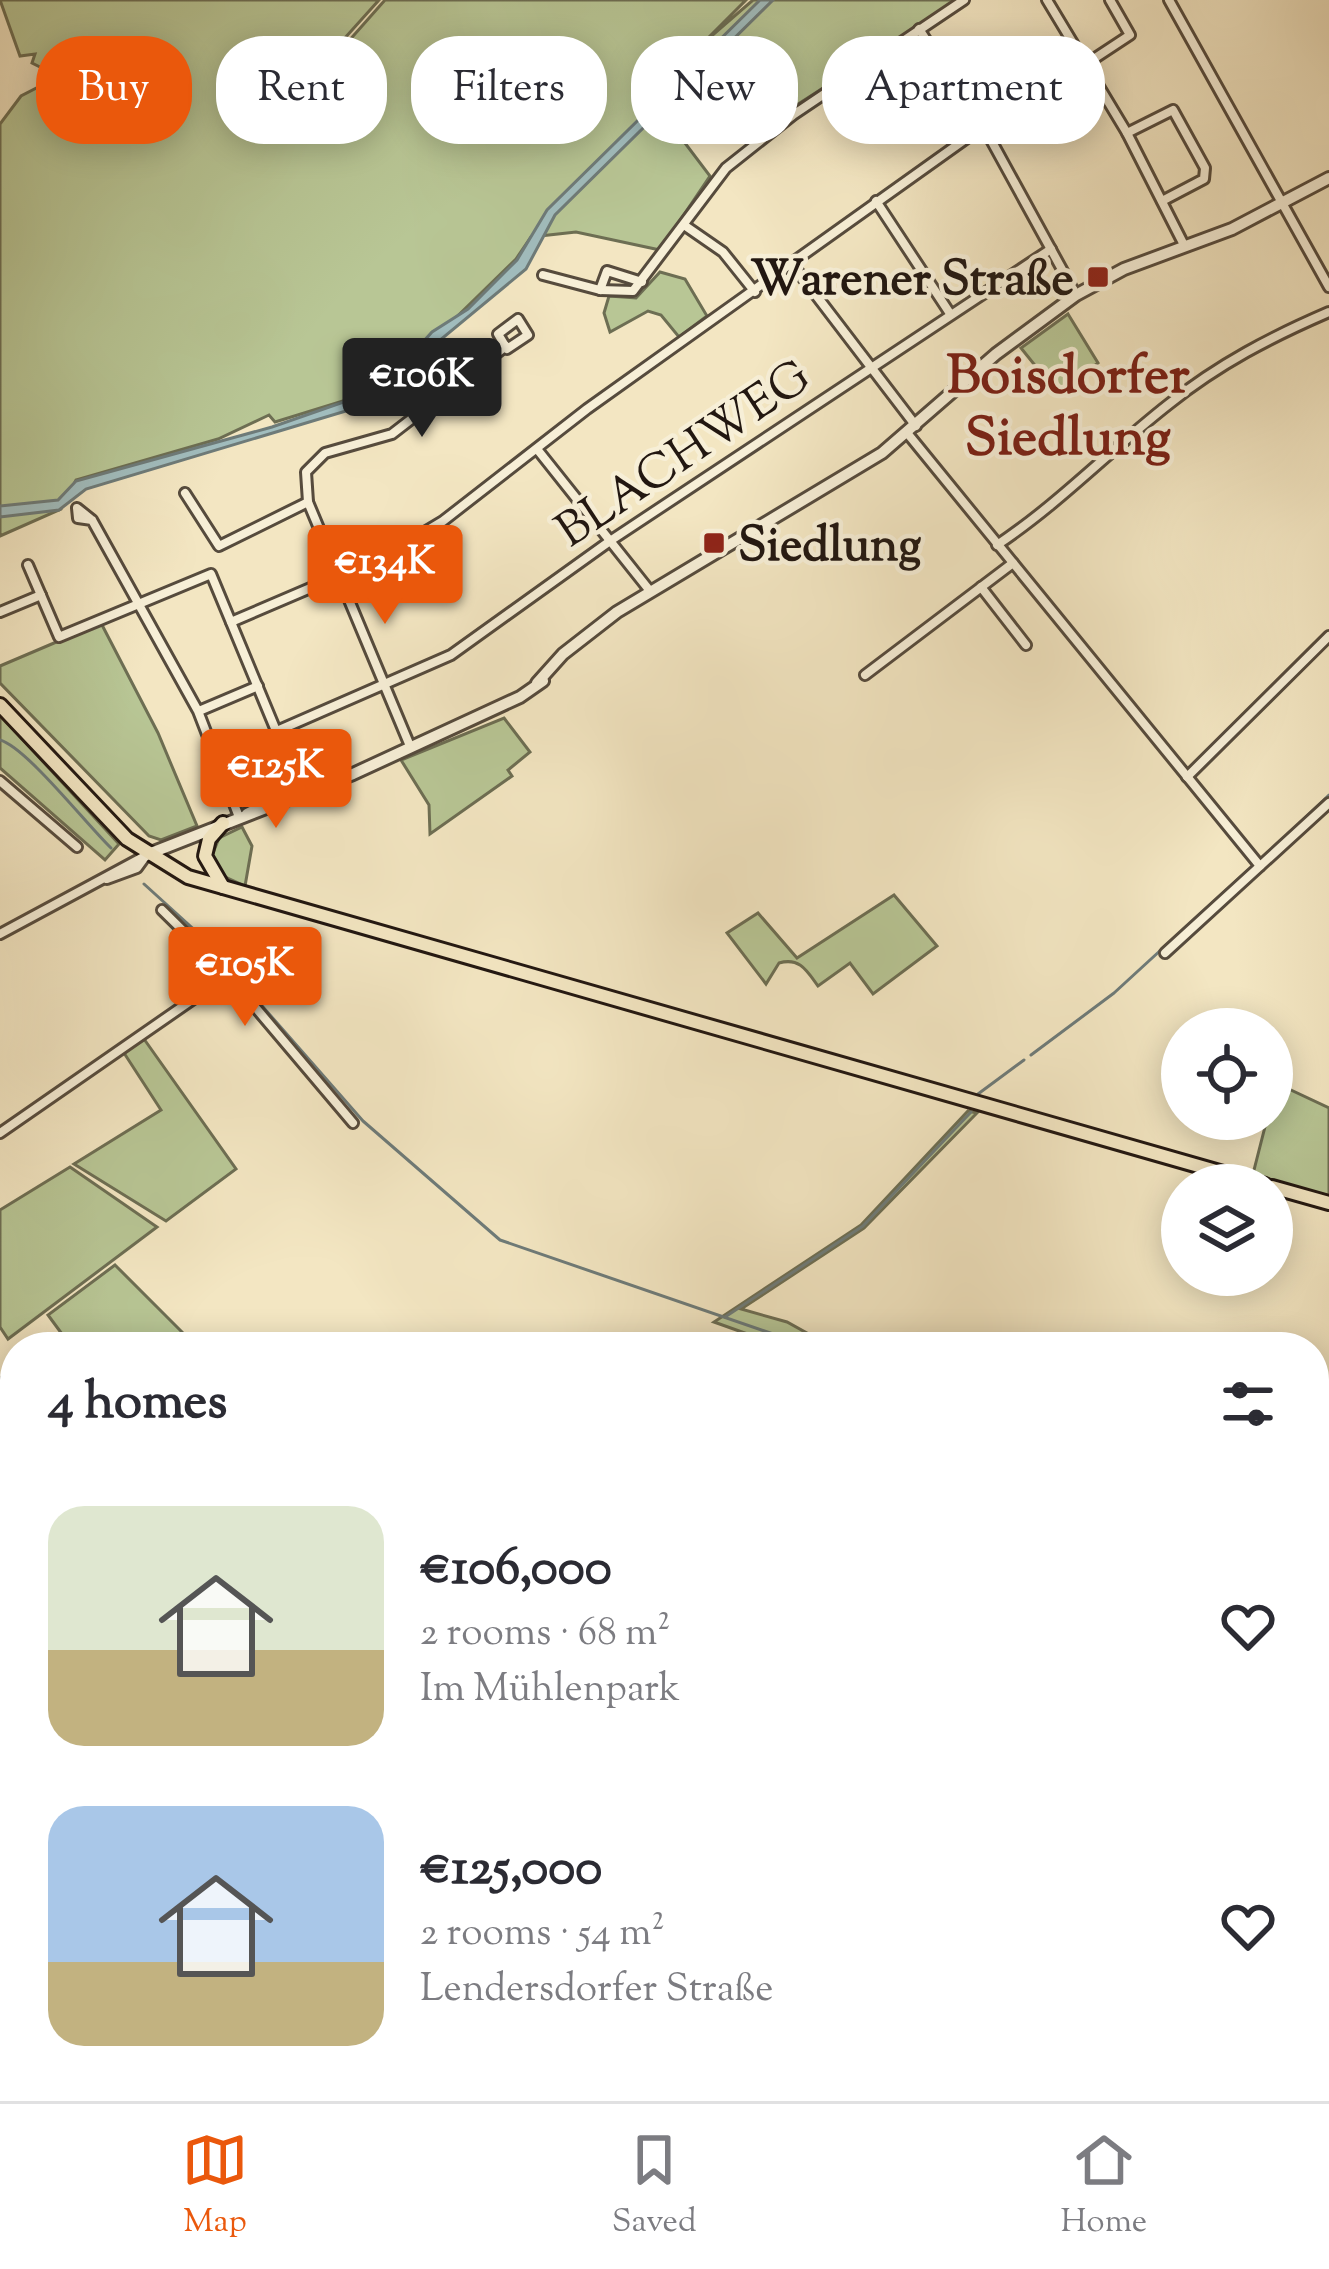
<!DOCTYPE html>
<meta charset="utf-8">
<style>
body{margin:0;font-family:"Sorts Mill Goudy",serif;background:#f7f7f7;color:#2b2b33;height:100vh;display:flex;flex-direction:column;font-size:45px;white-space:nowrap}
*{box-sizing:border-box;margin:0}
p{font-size:39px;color:#7c7c81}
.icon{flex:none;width:66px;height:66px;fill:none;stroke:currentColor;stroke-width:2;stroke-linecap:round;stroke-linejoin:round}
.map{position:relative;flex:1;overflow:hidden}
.panel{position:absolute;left:0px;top:1332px;width:1329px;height:771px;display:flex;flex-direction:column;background:#fff;border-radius:48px 48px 0 0;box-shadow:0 6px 30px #0003}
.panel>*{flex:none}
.banner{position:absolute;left:36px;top:36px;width:1257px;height:108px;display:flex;gap:24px}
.controls{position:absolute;left:1161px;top:1008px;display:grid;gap:24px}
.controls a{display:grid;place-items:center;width:132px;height:132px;border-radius:50%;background:#fff;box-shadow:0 6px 30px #0003;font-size:60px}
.price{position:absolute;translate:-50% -102px;padding:0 27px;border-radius:12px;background:#ea580c;color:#fff;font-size:39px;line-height:78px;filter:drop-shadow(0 3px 6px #0008)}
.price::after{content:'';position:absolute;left:50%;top:72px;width:36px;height:27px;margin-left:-18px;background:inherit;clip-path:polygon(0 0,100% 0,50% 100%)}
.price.on{background:#222;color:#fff}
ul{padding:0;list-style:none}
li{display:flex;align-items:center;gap:36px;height:300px;padding:0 48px}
li span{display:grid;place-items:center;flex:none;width:336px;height:240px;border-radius:36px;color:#555}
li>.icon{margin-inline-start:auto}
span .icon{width:144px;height:144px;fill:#fffc;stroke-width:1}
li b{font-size:51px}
h2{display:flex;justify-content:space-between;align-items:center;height:144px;padding:0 48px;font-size:51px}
.tag{padding:0 42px;border-radius:48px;background:#fff;box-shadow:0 6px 30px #0003;font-size:42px;line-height:108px}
.tag.on{background:#ea580c;color:#fff}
.dock{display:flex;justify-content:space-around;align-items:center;height:168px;border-top:3px solid #e1e1e2;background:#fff;font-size:33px;color:#7c7c81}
.dock a{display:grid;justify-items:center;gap:6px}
.dock .on{color:#ea580c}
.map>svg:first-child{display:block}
.green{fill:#b8c695;stroke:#6d6e53;stroke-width:3}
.water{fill:#a1bdbe;stroke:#6e7b79;stroke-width:3}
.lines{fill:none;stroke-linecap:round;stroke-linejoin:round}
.stream{stroke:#6e7b79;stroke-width:3}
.minor-casing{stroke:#564b3d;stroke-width:14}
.tertiary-casing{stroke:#564b3d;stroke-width:16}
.primary-casing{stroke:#221711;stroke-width:18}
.minor{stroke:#f7efd7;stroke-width:8}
.tertiary{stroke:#f7efd7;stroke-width:10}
.primary{stroke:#f3e6c2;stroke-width:12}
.poi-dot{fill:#8f2418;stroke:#f7efd7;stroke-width:4.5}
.labels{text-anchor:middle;stroke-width:9;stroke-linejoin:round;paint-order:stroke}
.poi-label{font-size:48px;font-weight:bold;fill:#221711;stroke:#f7efd7;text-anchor:end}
.street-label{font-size:48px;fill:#221711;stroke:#f7efd7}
.quarter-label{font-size:54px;font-weight:bold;fill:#7a1f14;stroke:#f7efd7}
</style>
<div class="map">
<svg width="1329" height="2101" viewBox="0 0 1329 2101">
<rect width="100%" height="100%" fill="#f3e6c2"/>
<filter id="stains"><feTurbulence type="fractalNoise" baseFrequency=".00167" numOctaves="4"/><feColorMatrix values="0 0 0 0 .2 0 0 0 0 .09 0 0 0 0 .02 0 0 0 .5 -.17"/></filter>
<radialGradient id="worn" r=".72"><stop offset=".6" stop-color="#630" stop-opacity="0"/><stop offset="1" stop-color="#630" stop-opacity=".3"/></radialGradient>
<g class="green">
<path d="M0 0H379L291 98 271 105 273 118 294 103 385 0H746L701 45 753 0H960L753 133 750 129 742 136 697 76 663 114 710 176 660 250 576 232 531 237 516 259 394 378 356 397 275 422 269 415 218 439 76 480 61 509 0 536V124L21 96 48 82 50 72 32 63 35 54 20 56Z"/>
<path d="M660 272 685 279 707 316 679 337 661 315 648 311 610 332 604 313 609 296 636 298Z"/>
<path d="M1068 314 1098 363 1058 394 1021 348Z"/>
<path d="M101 623 158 733 197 826 161 840 149 836 0 683V666Z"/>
<path d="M0 715 119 844 105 860 0 768Z"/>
<path d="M504 718 530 752 508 770 512 776 430 834 429 805 401 760Z"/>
<path d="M242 827 252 846 245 886 221 875 211 858 219 838Z"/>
<path d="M894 895 937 946 873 994 850 963 818 986C807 971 800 957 779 963L766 984 727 933 758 913 797 958Z"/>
<path d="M144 1039 236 1169 166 1221 74 1164 161 1110 124 1053Z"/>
<path d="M1276 1083 1329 1108V1197L1253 1174 1267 1119H1272Z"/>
<path d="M968 1111 977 1113 864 1228 741 1309 787 1322 832 1347H784L714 1322 861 1225Z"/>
<path d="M70 1167 157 1227 8 1339 0 1327V1210Z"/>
<path d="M115 1265 193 1343 44 1347 62 1334 48 1315Z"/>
<path d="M15 1368V1573L0 1551V1378Z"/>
</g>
<path class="water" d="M760 0H773L555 215 526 269 428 350 393 389 355 404 356 408 86 489 59 510 0 517V506L58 500 76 481 272 427 367 394 388 381 432 332 468 309 517 260 547 210Z"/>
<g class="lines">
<g class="stream">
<path d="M0 740C27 748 86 824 111 848"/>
<path d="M1264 857 1329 795"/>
<path d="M144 884 199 934 363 1121 500 1240 776 1335 795 1347"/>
<path d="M1031 1055 1114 993 1248 870"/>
<path d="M978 1094 1024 1060"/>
<path d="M725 1317 863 1226 971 1112"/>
<path d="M1314 1726 1329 1737"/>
</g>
<g class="minor-casing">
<g id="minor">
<path d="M1047 0 1127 133 1184 245"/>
<path d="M1169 0 1329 287"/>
<path d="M919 29 991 140 1076 295"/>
<path d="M1086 64 1130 35 1110 0"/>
<path d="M1127 133 1173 110 1205 168 1204 179 1162 201"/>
<path d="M876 201 949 312"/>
<path d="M684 225 723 252 755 292"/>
<path d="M793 265 916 426"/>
<path d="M543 275 600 290 633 291 726 168 793 115 964 0"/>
<path d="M600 290 607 271 642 282"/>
<path d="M518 319 528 335 507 349 498 334Z"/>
<path d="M908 434 1260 866"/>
<path d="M537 449 650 591"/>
<path d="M185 493 219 546 308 502"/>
<path d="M92 520 78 518 77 508 92 520 198 711 239 817"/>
<path d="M997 545C1060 503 1110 450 1169 404 1219 364 1271 337 1329 312"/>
<path d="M28 565 59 637 211 574 301 791"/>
<path d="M981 587 1026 645"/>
<path d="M0 612 41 595"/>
<path d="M231 622 383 557 443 521 587 409 981 128"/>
<path d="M865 675 1013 563"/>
<path d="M199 711 258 686"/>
<path d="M277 731 451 655 610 541 1051 249"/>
<path d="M410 746 308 502 306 472 325 453 392 434 506 346"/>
<path d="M1187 777 1329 636"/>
<path d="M0 781 77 847"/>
<path d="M107 879 137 868 145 857"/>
<path d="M162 910 228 975 353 1123"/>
<path d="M0 934 145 856"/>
<path d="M1165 953 1329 803"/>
<path d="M0 1133 228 975"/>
<path d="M1314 1737 1329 1747"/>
</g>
</g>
<g class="tertiary-casing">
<g id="tertiary">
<path d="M537 683 563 654 617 612 882 453 996 354 1076 295 1124 269 1232 229 1329 178"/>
<path d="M247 814 280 797"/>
<path d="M146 855 353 774 520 697 543 681"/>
<path d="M1314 1988 1329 1971"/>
<path d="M1217 2101 1228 2088"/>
</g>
</g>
<g class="primary-casing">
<g id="primary">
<path d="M0 705 127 839 188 877 1265 1185"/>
<path d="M223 887 205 856 209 839 223 823"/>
<path d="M1272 1187 1329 1203"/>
</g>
</g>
<use href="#minor" class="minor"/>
<use href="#tertiary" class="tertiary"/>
<use href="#primary" class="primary"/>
</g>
<g class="poi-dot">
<rect x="1086" y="265" width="24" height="24" rx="6"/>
<rect x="702" y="531" width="24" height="24" rx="6"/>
</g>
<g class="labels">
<g class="poi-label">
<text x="1074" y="294">Warener Straße</text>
<text x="738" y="560" text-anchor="start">Siedlung</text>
</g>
<g class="street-label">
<text transform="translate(682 452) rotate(-34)" y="17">BLACHWEG</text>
</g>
<g class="quarter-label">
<text x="1068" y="392">Boisdorfer<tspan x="1068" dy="62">Siedlung</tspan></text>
</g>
</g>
<rect width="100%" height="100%" filter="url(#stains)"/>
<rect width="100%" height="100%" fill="url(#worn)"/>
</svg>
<div class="controls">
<a><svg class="icon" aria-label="locate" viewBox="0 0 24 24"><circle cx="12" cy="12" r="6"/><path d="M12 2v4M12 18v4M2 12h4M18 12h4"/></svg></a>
<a><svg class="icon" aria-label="layers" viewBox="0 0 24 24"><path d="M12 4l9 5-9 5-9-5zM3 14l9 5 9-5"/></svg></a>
</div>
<b class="price on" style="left:422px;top:440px">€106K</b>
<b class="price" style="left:385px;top:627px">€134K</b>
<b class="price" style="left:276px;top:831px">€125K</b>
<b class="price" style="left:245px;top:1029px">€105K</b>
<div class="banner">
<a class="tag on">Buy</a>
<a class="tag">Rent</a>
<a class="tag">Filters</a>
<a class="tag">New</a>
<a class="tag">Apartment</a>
</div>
<section class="panel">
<h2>4 homes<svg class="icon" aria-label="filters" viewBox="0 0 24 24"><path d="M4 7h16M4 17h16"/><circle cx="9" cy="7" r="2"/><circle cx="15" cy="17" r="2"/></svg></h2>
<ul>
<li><span style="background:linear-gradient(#dfe7d0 60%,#c2b280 0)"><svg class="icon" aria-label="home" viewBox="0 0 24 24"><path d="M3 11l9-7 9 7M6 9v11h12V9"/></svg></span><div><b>€106,000</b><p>2 rooms · 68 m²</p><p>Im Mühlenpark</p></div><svg class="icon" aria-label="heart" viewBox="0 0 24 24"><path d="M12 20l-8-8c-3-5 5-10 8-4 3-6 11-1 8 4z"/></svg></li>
<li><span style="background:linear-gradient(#a9c7e8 65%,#c2b280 0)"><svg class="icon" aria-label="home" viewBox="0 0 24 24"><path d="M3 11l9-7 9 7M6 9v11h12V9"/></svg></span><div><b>€125,000</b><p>2 rooms · 54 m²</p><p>Lendersdorfer Straße</p></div><svg class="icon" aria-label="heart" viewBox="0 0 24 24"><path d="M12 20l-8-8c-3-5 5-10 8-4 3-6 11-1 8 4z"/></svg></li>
</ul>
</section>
</div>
<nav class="dock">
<a class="on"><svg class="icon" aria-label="map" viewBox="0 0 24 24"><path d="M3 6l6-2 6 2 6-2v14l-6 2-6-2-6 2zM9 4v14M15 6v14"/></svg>Map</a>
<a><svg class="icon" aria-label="saved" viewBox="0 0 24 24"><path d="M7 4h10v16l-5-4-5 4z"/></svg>Saved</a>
<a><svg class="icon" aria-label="home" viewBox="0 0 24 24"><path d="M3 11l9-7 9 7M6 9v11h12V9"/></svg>Home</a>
</nav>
